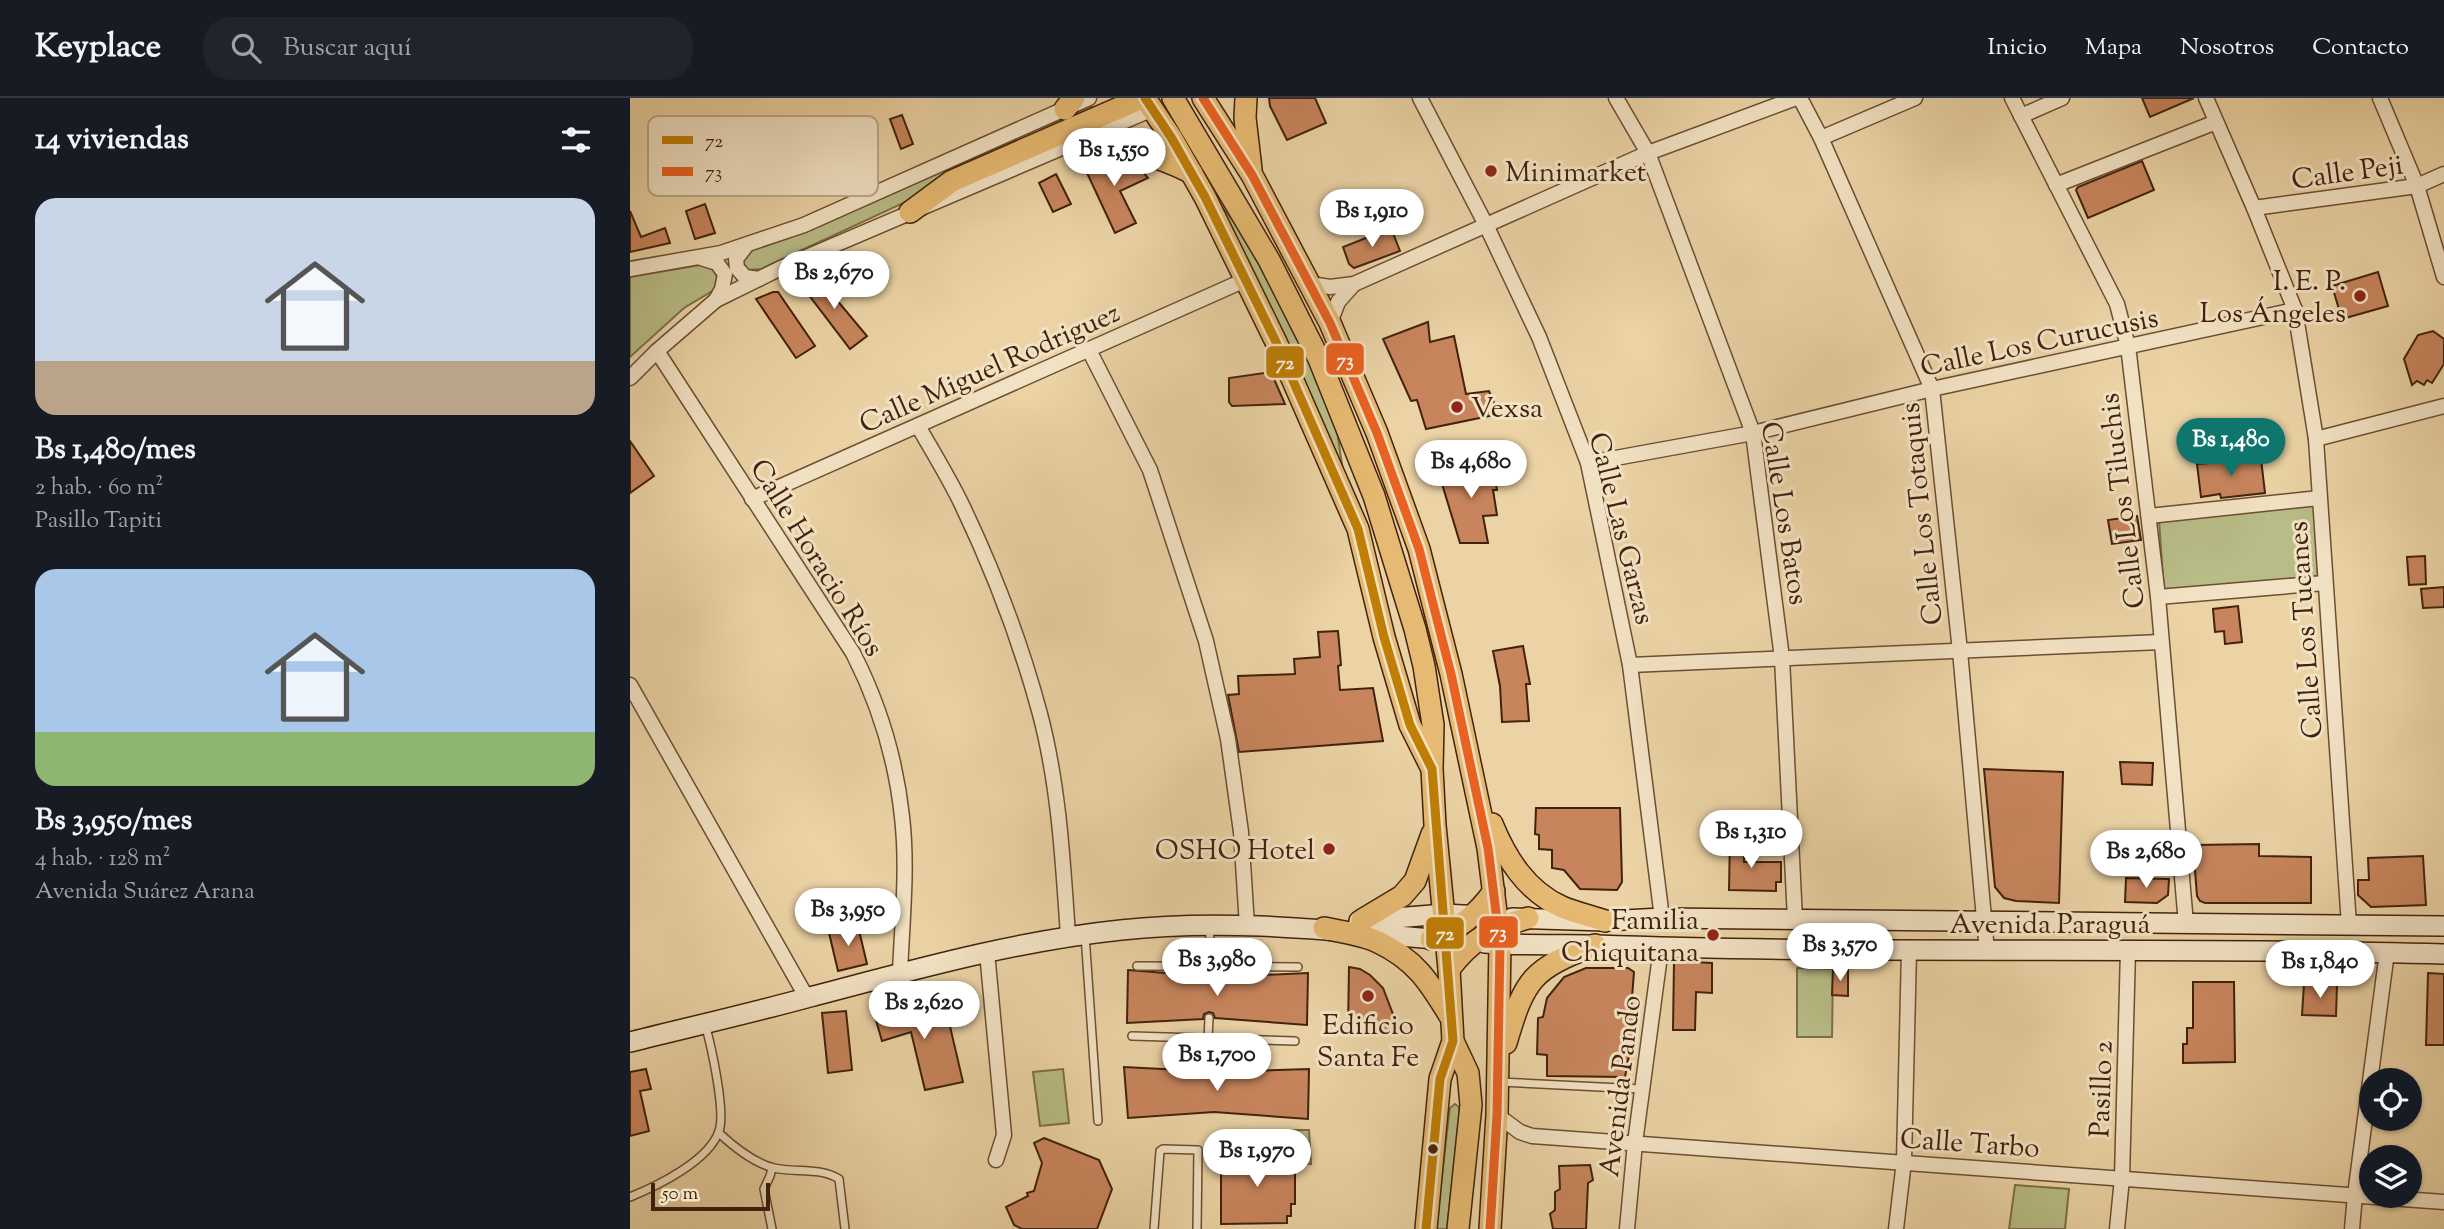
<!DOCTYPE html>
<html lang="es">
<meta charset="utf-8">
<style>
body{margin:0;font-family:"Sorts Mill Goudy",serif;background:#20242c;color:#f1f3f6;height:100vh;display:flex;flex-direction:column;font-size:26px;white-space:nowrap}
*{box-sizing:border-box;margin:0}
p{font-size:23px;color:#9ea1a6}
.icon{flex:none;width:38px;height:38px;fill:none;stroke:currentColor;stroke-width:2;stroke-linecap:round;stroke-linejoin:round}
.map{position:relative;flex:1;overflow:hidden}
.details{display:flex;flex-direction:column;background:#171b24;width:630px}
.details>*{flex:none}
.fabs{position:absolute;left:1729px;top:970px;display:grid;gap:14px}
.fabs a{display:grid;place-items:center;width:63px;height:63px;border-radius:50%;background:#171b24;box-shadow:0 2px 5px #0004;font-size:35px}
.scale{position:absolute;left:21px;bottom:18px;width:119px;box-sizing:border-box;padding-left:7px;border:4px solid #41220c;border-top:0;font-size:19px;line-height:24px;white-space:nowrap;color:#41220c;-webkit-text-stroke:5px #f2e2c4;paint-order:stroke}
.price{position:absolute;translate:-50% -60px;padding:0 16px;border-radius:24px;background:#fff;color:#222;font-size:23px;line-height:46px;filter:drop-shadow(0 2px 4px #0008)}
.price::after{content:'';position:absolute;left:50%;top:42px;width:21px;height:16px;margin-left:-10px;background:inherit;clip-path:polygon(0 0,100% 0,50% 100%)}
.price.active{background:#0f766e;color:#fff}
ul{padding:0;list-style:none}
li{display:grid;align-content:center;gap:14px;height:371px;padding:0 35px}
li span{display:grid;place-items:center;height:217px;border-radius:21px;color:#555}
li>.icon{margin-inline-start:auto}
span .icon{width:126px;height:126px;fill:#fffc;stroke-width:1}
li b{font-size:30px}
h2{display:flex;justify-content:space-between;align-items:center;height:84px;padding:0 35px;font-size:30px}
header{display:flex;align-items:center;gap:42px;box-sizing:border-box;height:98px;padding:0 35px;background:#171b24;border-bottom:2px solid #363941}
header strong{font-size:33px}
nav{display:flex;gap:38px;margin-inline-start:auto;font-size:24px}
.search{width:490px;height:63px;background:#20242c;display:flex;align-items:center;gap:18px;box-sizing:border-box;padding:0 24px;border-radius:28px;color:#9ea1a6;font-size:26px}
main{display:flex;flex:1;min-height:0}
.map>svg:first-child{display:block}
.green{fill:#b8bc86;stroke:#7c6f49;stroke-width:2}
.building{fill:#c8855d;stroke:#41220c;stroke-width:2}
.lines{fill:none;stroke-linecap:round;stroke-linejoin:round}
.lane-casing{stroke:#6c4e32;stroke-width:10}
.street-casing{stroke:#6c4e32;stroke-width:17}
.secondary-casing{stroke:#41220c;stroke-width:22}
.primary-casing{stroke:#41220c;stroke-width:24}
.lane{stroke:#f2e2c4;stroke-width:7}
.street{stroke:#f2e2c4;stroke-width:14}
.secondary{stroke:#f2e2c4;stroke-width:19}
.primary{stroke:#e6ba72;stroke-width:21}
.bus-1-casing{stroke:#f2e2c4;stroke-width:14}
.bus-2-casing{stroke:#f2e2c4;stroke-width:14}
.bus-1{stroke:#c07e04;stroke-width:9}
.bus-2{stroke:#e96221;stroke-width:9}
.poi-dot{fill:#8f2418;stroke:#f2e2c4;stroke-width:2.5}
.bus-dot{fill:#41220c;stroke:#f2e2c4;stroke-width:2.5}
.labels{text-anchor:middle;stroke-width:6;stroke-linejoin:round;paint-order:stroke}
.poi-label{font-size:28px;fill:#41220c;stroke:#f2e2c4;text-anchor:end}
.street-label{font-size:28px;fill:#41220c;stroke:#f2e2c4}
.key{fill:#f2e2c4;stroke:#bda88d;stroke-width:2}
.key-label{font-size:19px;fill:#41220c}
.line-badge{stroke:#f2e2c4;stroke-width:2.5}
.badge-label{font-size:19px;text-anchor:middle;font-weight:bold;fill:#fff}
</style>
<header>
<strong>Keyplace</strong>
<div class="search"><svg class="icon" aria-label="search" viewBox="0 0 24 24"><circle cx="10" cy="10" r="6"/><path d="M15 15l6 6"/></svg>Buscar aquí</div>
<nav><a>Inicio</a><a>Mapa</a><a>Nosotros</a><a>Contacto</a></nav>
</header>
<main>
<section class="details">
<h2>14 viviendas<svg class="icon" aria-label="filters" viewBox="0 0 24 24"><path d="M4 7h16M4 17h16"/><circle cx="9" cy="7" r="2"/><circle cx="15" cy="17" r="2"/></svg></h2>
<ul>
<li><span style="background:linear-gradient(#c9d6e8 75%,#b9a48a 0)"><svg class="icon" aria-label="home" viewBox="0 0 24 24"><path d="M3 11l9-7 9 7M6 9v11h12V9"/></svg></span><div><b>Bs 1,480/mes</b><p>2 hab. · 60 m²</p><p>Pasillo Tapiti</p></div></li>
<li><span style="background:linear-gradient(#a9c7e8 75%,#8fb573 0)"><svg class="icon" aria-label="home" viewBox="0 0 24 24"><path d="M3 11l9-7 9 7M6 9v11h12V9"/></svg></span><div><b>Bs 3,950/mes</b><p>4 hab. · 128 m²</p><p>Avenida Suárez Arana</p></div></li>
</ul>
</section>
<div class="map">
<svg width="1814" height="1131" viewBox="0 0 1814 1131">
<rect width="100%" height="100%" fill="#ebd3a5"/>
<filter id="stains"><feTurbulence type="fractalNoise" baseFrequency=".00286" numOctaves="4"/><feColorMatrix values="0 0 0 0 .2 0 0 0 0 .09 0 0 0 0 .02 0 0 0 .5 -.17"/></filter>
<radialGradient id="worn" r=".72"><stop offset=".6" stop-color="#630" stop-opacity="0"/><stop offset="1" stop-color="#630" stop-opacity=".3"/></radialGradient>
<g class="green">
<path d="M462 8 465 16 131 171 118 172 112 163 118 152 203 120Z"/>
<path d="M588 104 627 153 682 261 707 333 714 380Z"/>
<path d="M70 167C82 169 87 173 89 185L84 192 54 210 0 259V179Z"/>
<path d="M1684 406 1688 478 1534 493 1529 422Z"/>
<path d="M1167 870 1203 871 1202 939H1167Z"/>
<path d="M433 971 439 1025 410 1028 403 974Z"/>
<path d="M825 1006 829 1009V1018L817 1131H806L819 1017 820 1010Z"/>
<path d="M659 1032H679L681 1066H661Z"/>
<path d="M1385 1087 1439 1091 1435 1131H1379Z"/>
</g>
<g class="building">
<path d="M639 0H685L696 25 657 42 640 8Z"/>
<path d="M1512 0H1564L1520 19Z"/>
<path d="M272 17 283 46 271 51 260 21Z"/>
<path d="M451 62 489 63 508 68 518 80 490 93 506 125 485 135Z"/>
<path d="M1512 63 1524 92 1458 120 1446 92 1448 89Z"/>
<path d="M426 76 441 106 423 114 409 85Z"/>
<path d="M75 106 85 135 65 141 56 113Z"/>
<path d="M0 113 11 139 35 130 40 145 0 154Z"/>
<path d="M761 130 770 153 724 170 719 166 713 149Z"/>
<path d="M1748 174 1758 208 1712 221 1702 188Z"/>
<path d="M185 176 237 238 220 251 169 184Z"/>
<path d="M143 194H148L185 248 166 260 126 201Z"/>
<path d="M798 224 800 244 824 238 836 296 859 293 869 316 796 331 787 302 781 303 753 241Z"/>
<path d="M1803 233 1814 241V266L1802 285 1797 282 1794 287 1787 283 1782 287 1774 261 1788 237Z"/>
<path d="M641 274 655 306 602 308 599 304V280Z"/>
<path d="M0 343 24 378 0 395Z"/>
<path d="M1631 361 1635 395 1591 400 1590 396 1571 399 1567 366Z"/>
<path d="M862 364 867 392H863L867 417 853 418 858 445H830L809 376Z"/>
<path d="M1507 418 1511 442 1482 446 1478 422Z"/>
<path d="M1795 458 1796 486 1779 487 1777 459Z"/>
<path d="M1814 489V509L1793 510 1791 491Z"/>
<path d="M1608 508 1612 544 1595 546 1594 533 1585 534 1583 511Z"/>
<path d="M708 533 711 567 708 568 710 592 743 590 753 643 609 654 598 597 609 596 608 578 665 576 664 561 690 559 688 534Z"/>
<path d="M893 548 900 586H896L899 623 872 624 870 588 863 553Z"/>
<path d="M1490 664 1523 665 1522 687 1492 686Z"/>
<path d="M1354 671 1433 674 1429 805 1386 803 1374 800 1365 789Z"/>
<path d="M906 710H990L992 784 987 792 950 791 934 772 922 770V752L909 751V737L905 736Z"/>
<path d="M1100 738H1114V764H1151V784H1146V793L1099 792Z"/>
<path d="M1629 746V758L1681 759V805H1575L1570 803 1567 798 1563 747Z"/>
<path d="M1793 758 1796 807 1741 809 1728 797V782H1739L1738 760Z"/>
<path d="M1496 780 1539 781 1538 797 1527 805 1495 804Z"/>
<path d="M228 828 237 866 208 873 199 835Z"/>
<path d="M1044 863 1082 865V895L1066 894 1065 932H1043Z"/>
<path d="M719 869 730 871 740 877 753 890 766 924 763 936 718 933Z"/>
<path d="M956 870H998L1004 874 1001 913 1007 914 995 979 917 978V957L907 956 908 920 913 919 917 900 934 879Z"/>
<path d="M1203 871 1218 872V898L1202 897Z"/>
<path d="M498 872 573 878 578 885 583 884 585 879 678 875 677 927 585 920 583 915 579 914 574 916 573 921 497 925Z"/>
<path d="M1798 875 1814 876V947H1796Z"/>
<path d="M1563 884H1604L1605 964 1553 965V946H1557V930H1563Z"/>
<path d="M1674 886 1707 887 1706 918 1672 917Z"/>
<path d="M259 899 266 920 315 907 333 984 295 992 281 934 252 943 241 905Z"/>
<path d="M216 913 222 972 198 975 192 915Z"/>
<path d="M494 969 590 974 679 971 678 1021 584 1014 498 1020Z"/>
<path d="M16 971 21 991 10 993 19 1033 0 1038V974Z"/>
<path d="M414 1040 469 1062 482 1091 467 1131H392L384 1127 376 1109 398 1098 397 1095 404 1093 412 1065 404 1045Z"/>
<path d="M652 1056V1062L660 1061V1066H665V1106H661V1118H657V1125L591 1126V1057Z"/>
<path d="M960 1067 963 1082 958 1085 956 1131H923L920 1116 925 1112V1094L930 1091 929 1068Z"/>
</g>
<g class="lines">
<g class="lane-casing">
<g id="lane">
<path d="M455 837 468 1023"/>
<path d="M507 868 668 869"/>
<path d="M579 879 580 828"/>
<path d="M502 938 665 943"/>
<path d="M578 940 579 920"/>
<path d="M870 984 1011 991"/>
<path d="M89 1035C104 1049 124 1065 144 1070 166 1075 190 1069 209 1081L215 1131"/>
<path d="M142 1070 140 1078 134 1091 142 1131"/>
<path d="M0 1099C27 1088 79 1063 89 1033 96 1014 81 947 75 926"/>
<path d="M524 1131 530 1053 533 1051 568 1052 567 1131"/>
</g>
</g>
<g class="street-casing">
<g id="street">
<path d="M790 0 856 127 909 239 958 365 1000 567 1032 820"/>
<path d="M986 0 1018 55 1123 335 1152 560 1165 821"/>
<path d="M1170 0 1191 40 1302 291 1330 553 1357 854"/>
<path d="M1382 0 1487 206 1498 248 1528 499 1556 826"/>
<path d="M1576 0 1624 110 1665 212 1686 341 1719 827"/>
<path d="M1750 0 1787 88 1814 179"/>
<path d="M1391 18 1432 0"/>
<path d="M1191 40 1285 0"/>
<path d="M1426 87 1586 24"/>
<path d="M1624 110 1787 88 1814 76"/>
<path d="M116 148 106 161 107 170 115 179 129 181"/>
<path d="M71 160 87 165 95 176 92 191 86 202"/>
<path d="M0 171 91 155 174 127 459 0"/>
<path d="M680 186 700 189 724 186 1018 55 1166 0"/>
<path d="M700 225 708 204 723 187"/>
<path d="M459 252 520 372 576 543 598 641 611 734 617 828"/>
<path d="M27 253 223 555C249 606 266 662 272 719 278 770 272 824 270 875"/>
<path d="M0 280 27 253 86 202 153 169 523 11"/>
<path d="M288 328C303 354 319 380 332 407 364 474 391 545 410 616 429 688 433 764 438 838"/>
<path d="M1686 341 1814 308"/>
<path d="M958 365 1123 335 1302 291 1665 212"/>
<path d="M122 401 615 182"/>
<path d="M1519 418 1689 400"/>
<path d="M1528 499 1695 485"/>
<path d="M1000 567 1531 544"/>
<path d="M0 587 177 900"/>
<path d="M357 854 374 1037 366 1062"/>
<path d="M867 1017 890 1034 902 1038 1814 1104"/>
<path d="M997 1131 1005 1045 1031 850"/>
<path d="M1266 1131 1274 1063 1279 853"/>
<path d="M1487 1131 1492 1080 1498 852"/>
<path d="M1722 1131 1725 1097 1757 854"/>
</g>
</g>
<g class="secondary-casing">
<g id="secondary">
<path d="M882 820 975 823 1032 820 1814 828"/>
<path d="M729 823 814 816 852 818"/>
<path d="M855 845C892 848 929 846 966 847 1249 857 1531 848 1814 856"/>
<path d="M0 944C60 929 121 915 180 899 283 872 385 843 491 832 599 820 707 833 815 842"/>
</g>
</g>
<g class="primary-casing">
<g id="primary">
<path d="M515 0 541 39 575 99 646 244 728 431 754 539 780 627 801 669"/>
<path d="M543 0 639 162 689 261 744 398 785 531 794 568 803 627 802 671 805 727 819 871 823 943 838 975 841 1007 828 1131"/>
<path d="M573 0 622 77 700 225 747 335 789 451 821 576 858 750 870 846 867 1017 860 1131"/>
<path d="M616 0 615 20 621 71"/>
<path d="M435 11 444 0"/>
<path d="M447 45C488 47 525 56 562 75"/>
<path d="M280 114 322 83 512 0"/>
<path d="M862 726C876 760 896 793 932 809 946 815 961 818 975 823"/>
<path d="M732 822 772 798 785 783 802 736"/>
<path d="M694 830C711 834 732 836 748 844 786 862 799 884 820 918"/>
<path d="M801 841C829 831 847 817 864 793"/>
<path d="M819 871C842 841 862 830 898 820"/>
<path d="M876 945C895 880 902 871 965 847"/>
<path d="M796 1131 810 981 823 943"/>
</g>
</g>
<use href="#lane" class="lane"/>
<use href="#street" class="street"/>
<use href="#secondary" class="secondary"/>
<use href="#primary" class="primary"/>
<g class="bus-1-casing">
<path id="bus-1" d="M515 0 541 39 575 99 646 244 728 431 754 539 780 627 802 671 823 943 810 981 796 1131"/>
</g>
<g class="bus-2-casing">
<path id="bus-2" d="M573 0 622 77 700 225 747 335 789 451 821 576 858 750 870 846 867 1017 860 1131"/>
</g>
<use href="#bus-1" class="bus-1"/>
<use href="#bus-2" class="bus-2"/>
</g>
<g class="poi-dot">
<circle cx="861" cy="73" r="7"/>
<circle cx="1730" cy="198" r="7"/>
<circle cx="827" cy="309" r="7"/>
<circle cx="699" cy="751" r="7"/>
<circle cx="1083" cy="837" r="7"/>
<circle cx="738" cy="898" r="7"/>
</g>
<circle class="bus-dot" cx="803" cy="1051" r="6"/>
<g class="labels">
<g class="poi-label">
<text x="875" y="83" text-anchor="start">Minimarket</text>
<text x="1716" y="192">I. E. P.<tspan x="1716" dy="32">Los Ángeles</tspan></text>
<text x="841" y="319" text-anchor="start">Vexsa</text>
<text x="685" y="761">OSHO Hotel</text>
<text x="1069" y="831">Familia<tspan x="1069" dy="32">Chiquitana</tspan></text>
<text x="738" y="936" text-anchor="middle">Edificio<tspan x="738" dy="32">Santa Fe</tspan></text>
</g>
<g class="street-label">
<text transform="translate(1717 73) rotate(-8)" y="10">Calle Peji</text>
<text transform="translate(1409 243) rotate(-12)" y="10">Calle Los Curucusis</text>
<text transform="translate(359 269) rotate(-24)" y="10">Calle Miguel Rodriguez</text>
<text transform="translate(1491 403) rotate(-97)" y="10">Calle Los Tiluchis</text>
<text transform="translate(1156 415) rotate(81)" y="10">Calle Los Batos</text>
<text transform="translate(1290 416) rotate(-96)" y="10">Calle Los Totaquis</text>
<text transform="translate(993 430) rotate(76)" y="10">Calle Las Garzas</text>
<text transform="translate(188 459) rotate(58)" y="10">Calle Horacio Ríos</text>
<text transform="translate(1674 532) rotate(-94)" y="10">Calle Los Tucanes</text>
<text x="1420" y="835">Avenida Paraguá</text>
<text transform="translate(989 988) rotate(-83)" y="10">Avenida Pando</text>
<text transform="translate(1470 991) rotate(-88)" y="10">Pasillo 2</text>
<text transform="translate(1340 1044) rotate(4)" y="10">Calle Tarbo</text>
</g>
</g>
<rect x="18" y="18" width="230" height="80" rx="10" class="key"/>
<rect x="32" y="38" width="31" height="8" fill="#c07e04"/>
<rect x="32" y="69" width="31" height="9" fill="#e96221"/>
<g class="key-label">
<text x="75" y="49">72</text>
<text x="75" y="80">73</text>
</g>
<g class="line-badge">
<rect x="695" y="244" width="40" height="34" rx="7" fill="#e96221"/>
<rect x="635" y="247" width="40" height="34" rx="7" fill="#c07e04"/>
<rect x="848" y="817" width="41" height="34" rx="7" fill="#e96221"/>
<rect x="795" y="818" width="40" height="34" rx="7" fill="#c07e04"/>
</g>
<g class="badge-label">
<text x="715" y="268">73</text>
<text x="655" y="271">72</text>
<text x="868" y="840">73</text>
<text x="815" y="842">72</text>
</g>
<rect width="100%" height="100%" filter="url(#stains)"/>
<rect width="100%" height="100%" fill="url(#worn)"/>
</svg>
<div class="fabs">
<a><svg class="icon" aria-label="locate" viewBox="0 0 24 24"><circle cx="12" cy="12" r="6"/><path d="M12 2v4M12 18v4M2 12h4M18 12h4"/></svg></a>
<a><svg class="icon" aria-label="layers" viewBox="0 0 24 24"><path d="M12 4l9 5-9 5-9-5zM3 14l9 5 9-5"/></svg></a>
</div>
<div class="scale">50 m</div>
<b class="price" style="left:484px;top:90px">Bs 1,550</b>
<b class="price" style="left:742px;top:151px">Bs 1,910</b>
<b class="price" style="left:204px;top:213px">Bs 2,670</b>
<b class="price active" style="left:1601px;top:380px">Bs 1,480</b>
<b class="price" style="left:841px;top:402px">Bs 4,680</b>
<b class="price" style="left:1121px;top:772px">Bs 1,310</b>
<b class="price" style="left:1516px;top:792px">Bs 2,680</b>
<b class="price" style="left:218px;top:850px">Bs 3,950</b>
<b class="price" style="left:1210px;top:885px">Bs 3,570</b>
<b class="price" style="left:587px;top:900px">Bs 3,980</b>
<b class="price" style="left:1690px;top:902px">Bs 1,840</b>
<b class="price" style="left:294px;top:943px">Bs 2,620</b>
<b class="price" style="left:587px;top:995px">Bs 1,700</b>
<b class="price" style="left:627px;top:1091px">Bs 1,970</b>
</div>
</main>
